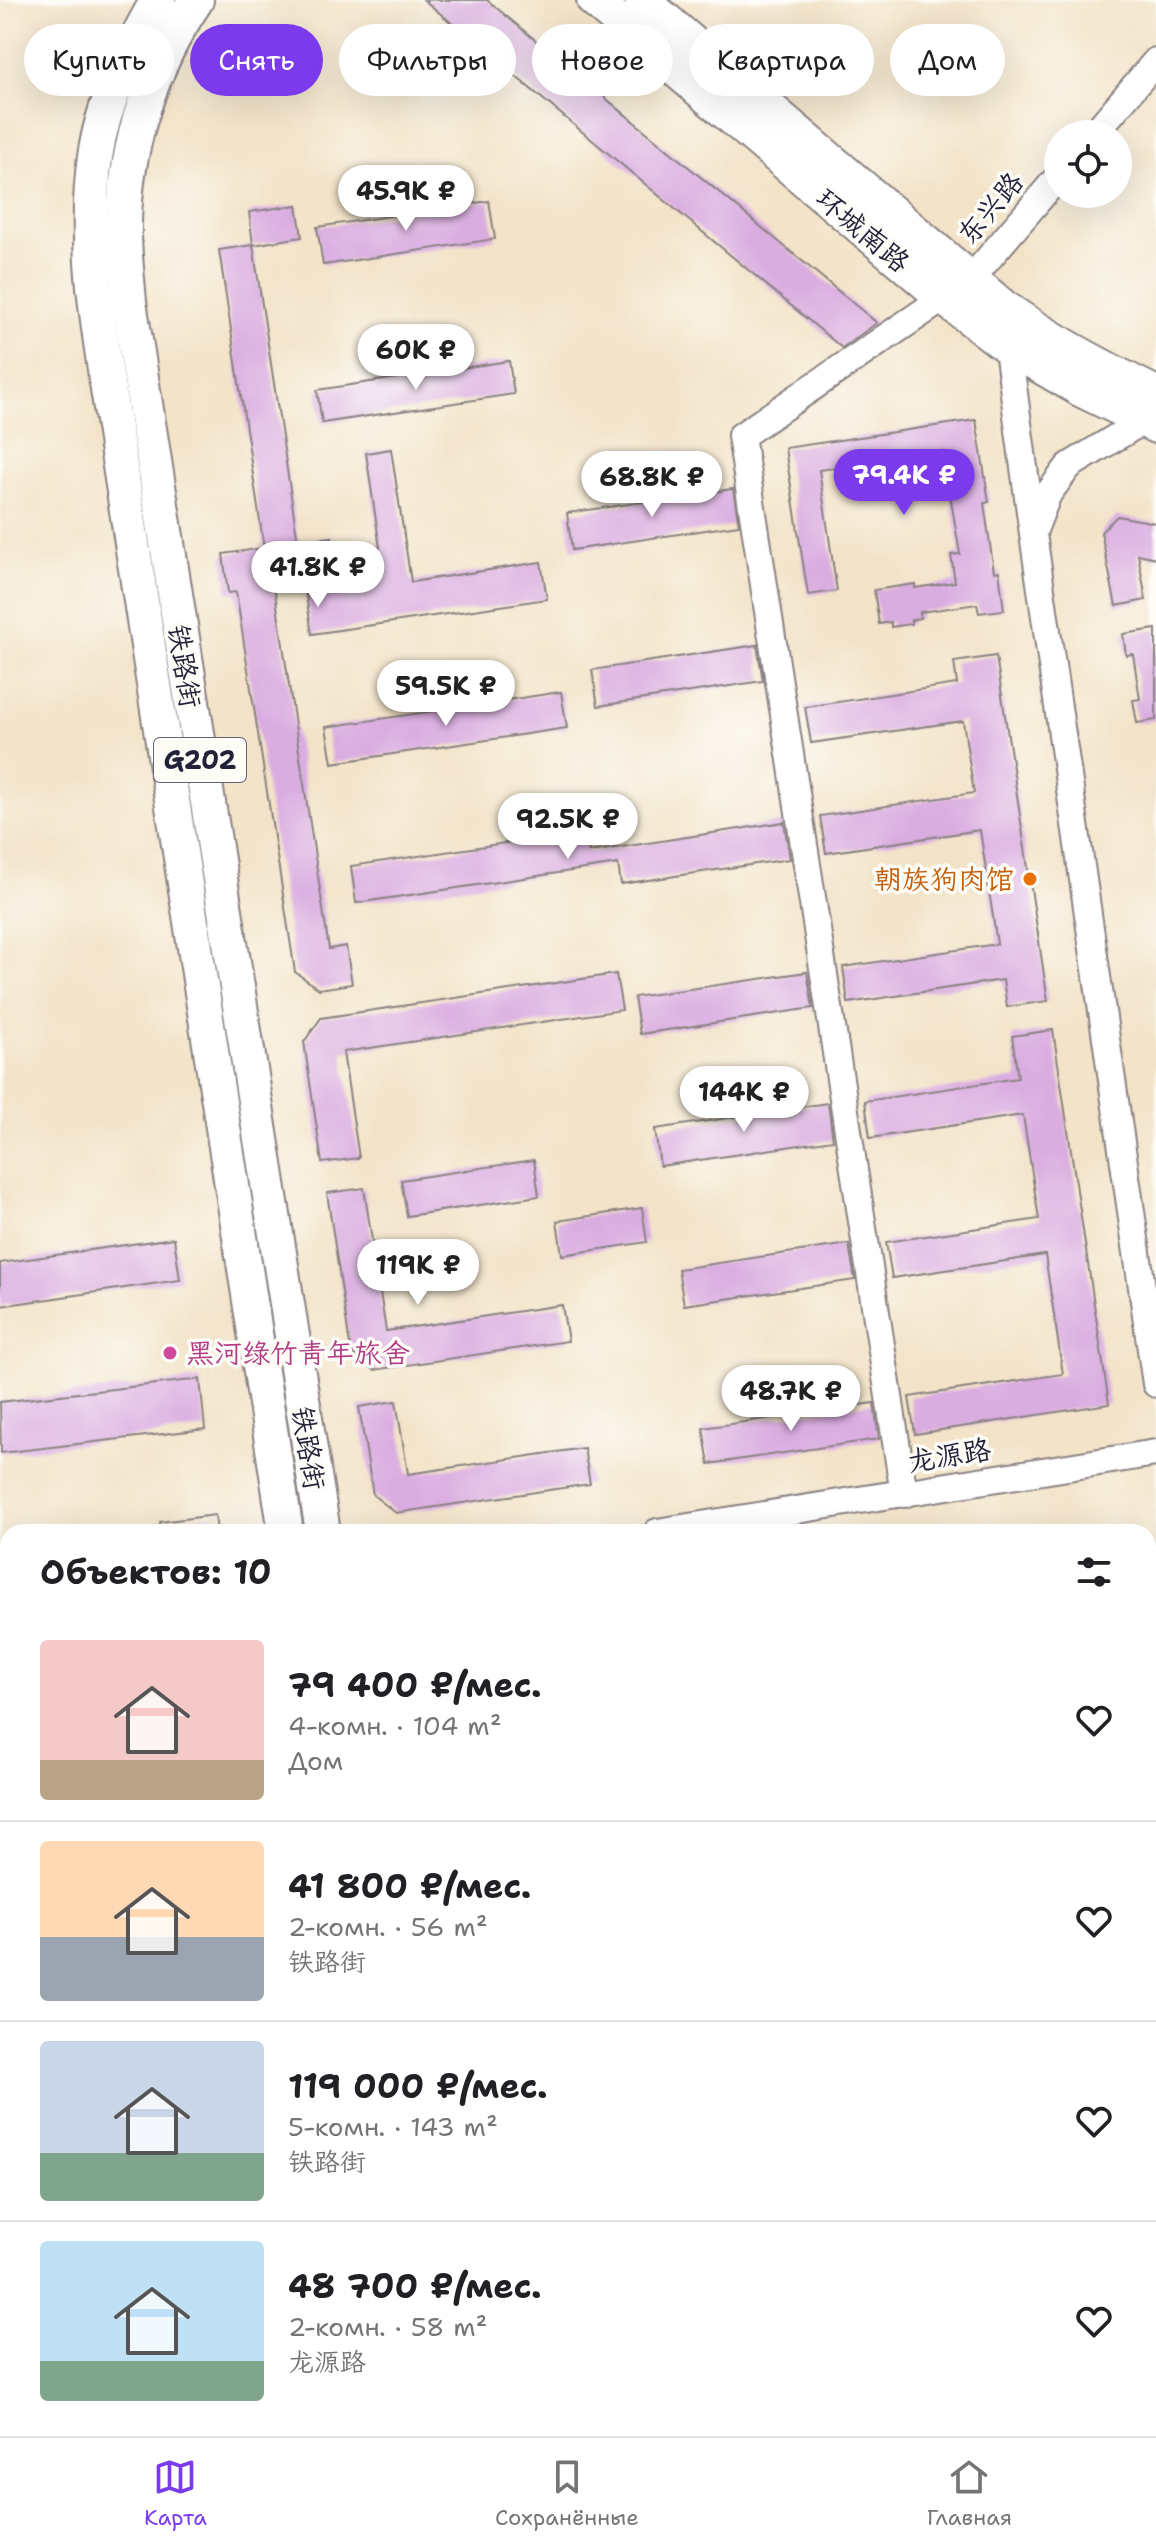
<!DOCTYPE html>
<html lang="ru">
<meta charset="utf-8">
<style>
body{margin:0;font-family:"Shantell Sans","LXGW WenKai TC",sans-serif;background:#f6f6f6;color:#202124;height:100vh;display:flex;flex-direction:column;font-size:30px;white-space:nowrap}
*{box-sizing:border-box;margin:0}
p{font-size:26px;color:#757577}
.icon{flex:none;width:44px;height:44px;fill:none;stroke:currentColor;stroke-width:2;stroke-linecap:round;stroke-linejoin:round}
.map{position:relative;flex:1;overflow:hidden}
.sheet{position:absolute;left:0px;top:1524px;width:1156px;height:912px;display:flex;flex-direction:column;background:#fff;border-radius:24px 24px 0 0;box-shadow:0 8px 32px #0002}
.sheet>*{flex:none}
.hud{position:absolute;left:24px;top:24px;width:1108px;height:72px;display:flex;gap:16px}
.controls{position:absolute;left:1044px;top:120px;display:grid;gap:16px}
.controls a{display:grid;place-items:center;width:88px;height:88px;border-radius:50%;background:#fff;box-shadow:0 8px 32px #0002;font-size:40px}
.price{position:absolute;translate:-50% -68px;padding:0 18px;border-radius:28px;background:#fff;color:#222;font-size:26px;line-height:52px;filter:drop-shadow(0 2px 4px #0008)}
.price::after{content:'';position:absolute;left:50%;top:48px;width:24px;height:18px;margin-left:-12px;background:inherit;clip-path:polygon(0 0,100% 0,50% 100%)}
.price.current{background:#7c3aed;color:#fff}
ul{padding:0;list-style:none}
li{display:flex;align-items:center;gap:24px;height:200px;padding:0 40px}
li+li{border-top:2px solid #e0e0e0}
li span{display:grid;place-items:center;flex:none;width:224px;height:160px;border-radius:8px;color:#555}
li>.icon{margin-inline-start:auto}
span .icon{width:96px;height:96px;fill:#fffc;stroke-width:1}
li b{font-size:34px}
h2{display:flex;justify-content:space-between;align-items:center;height:96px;padding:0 40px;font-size:34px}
.chip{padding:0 28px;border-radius:36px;background:#fff;box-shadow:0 8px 32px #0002;font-size:28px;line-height:72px}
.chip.current{background:#7c3aed;color:#fff}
.tab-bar{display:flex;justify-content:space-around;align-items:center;height:112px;border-top:2px solid #e0e0e0;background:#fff;font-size:22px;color:#757577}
.tab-bar a{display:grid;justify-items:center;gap:4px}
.tab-bar .current{color:#7c3aed}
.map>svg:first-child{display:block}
.building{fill:#daade1}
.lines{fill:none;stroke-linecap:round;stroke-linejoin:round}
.minor-casing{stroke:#8a8282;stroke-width:30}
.major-casing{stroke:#8a8282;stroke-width:38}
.minor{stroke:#fff;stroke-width:26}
.major{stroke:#fff;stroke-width:34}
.food-dot{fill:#e8710a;stroke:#fdfcf7;stroke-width:3}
.hotel-dot{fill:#d1479c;stroke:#fdfcf7;stroke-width:3}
.labels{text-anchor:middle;stroke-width:7;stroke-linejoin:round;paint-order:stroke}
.shield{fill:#fdfcf7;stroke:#646373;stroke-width:2}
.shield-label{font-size:26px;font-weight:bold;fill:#22223b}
.street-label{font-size:28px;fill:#22223b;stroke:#fdfcf7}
.food-label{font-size:28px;fill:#c56008;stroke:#fdfcf7;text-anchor:end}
.hotel-label{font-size:28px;fill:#b23c85;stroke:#fdfcf7;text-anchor:start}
</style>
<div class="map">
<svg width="1156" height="2436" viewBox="0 0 1156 2436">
<rect width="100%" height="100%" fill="#fdfcf7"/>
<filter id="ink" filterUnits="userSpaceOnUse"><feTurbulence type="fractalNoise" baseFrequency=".0125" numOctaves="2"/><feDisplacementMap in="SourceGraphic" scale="16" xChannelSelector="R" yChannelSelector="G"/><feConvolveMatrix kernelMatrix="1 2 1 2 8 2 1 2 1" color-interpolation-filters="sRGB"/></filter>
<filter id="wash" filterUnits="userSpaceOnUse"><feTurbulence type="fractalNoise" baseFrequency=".006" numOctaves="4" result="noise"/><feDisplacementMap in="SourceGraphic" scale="32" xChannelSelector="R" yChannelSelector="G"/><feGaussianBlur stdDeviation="1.8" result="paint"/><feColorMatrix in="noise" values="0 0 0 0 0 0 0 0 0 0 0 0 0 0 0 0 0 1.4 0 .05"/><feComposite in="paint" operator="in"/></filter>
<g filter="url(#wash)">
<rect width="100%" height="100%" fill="#f3e3c8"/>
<g id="blocks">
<g class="building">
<path d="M424 0H487L877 323 842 348Z"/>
<path d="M489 201 495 239 323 265 317 227Z"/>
<path d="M297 205 302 237 253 245 249 212Z"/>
<path d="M253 245 298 542 332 537 335 555 380 548 366 453 391 449 411 582 541 562 547 599 312 634 304 582 274 586 329 949 346 946 352 984 319 989 295 972 236 592 228 593 223 554 264 548 219 250Z"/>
<path d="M509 361 514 394 322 423 317 390Z"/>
<path d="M976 420 989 502 984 503 994 572 999 571 1004 610 979 613 977 604 920 612V618L911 620V624L891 627V622L879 624 874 590 915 584V588L955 582 951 555 960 554 943 452 819 470 837 591 808 595 785 448Z"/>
<path d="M733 489 739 525 572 550 567 513Z"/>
<path d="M1117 516 1156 523V558L1138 554 1146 600 1116 606 1101 532Z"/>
<path d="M1156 629V720L1137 723 1133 700 1140 699 1133 654 1126 655 1123 634Z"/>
<path d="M757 645 763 681 598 706 592 670Z"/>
<path d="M996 656 1048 1001 1007 1007 1003 980 848 1003 843 967 997 944 980 830 826 853 820 816 974 793 963 721 811 743 805 707 957 684 954 662Z"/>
<path d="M561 692 567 728 332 763 326 727Z"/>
<path d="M784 822 790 859 621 884 618 864 356 903 351 866 586 831 589 852Z"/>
<path d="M807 972 813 1008 640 1034 634 997Z"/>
<path d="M616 974 622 1010 343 1052 359 1158 322 1163 304 1042 321 1018Z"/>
<path d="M1053 1030 1109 1404 915 1434 909 1397 1063 1374 1045 1255 892 1278 886 1242 1039 1219 1023 1115 870 1138 865 1101 1018 1078 1012 1036Z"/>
<path d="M828 1103 833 1140 660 1166 655 1129Z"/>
<path d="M534 1160 539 1196 407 1216 401 1180Z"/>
<path d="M364 1188 386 1331 562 1305 568 1341 374 1370 351 1352 327 1193Z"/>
<path d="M642 1208 647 1242 562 1255 557 1221Z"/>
<path d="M174 1238 180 1280 0 1306V1263Z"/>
<path d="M849 1244 855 1280 684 1305 678 1269Z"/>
<path d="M200 1379 205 1429 1 1453 0 1402Z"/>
<path d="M396 1401 408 1474 584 1448 590 1484 396 1513 373 1495 359 1407Z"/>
<path d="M874 1403 879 1439 709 1464 703 1428Z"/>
<path d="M215 1515 217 1532H160V1522Z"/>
</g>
</g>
</g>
<g filter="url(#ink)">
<use href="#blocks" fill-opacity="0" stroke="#8a8282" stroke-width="2"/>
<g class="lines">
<g class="minor-casing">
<g id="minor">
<path d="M1094 134 1156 61"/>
<path d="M1006 334 1033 534 1156 1384"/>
<path d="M1034 530 1048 494 1069 466 1156 413"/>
<path d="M904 1494 741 436 970 280 1058 177"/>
<path d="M657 1532 1156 1453"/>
<path d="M0 1625 8 1624"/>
<path d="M1148 2253 1156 2252"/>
</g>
</g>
<g class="major-casing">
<g id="major">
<path d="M158 0C130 49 103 101 95 157 81 255 104 356 118 453L286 1532"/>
<path d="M196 0C152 65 126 142 124 221 123 248 127 275 129 302L323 1532"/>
<path d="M594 0 944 298 1008 347 1082 390 1156 426"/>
<path d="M642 0 1003 307C1052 341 1103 368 1156 394"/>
<path d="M427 2428 428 2436"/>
<path d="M461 2428 462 2436"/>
</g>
</g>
<use href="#minor" class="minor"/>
<use href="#major" class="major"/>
</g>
</g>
<circle class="food-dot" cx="1030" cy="879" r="8"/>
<circle class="hotel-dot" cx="170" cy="1353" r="8"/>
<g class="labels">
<rect class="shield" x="154" y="738" width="92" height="44" rx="6"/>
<g class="shield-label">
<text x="200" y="769">G202</text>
</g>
<g class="street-label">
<text transform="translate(990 208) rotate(-50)" y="10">东兴路</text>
<text transform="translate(863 230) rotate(40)" y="10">环城南路</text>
<text transform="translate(185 666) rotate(81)" y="10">铁路街</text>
<text transform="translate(309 1448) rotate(81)" y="10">铁路街</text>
<text transform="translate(949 1455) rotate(-9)" y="10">龙源路</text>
</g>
<g class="food-label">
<text x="1014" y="889">朝族狗肉馆</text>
</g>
<g class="hotel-label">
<text x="186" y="1363">黑河绿竹青年旅舍</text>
</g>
</g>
</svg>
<div class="controls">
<a><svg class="icon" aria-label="locate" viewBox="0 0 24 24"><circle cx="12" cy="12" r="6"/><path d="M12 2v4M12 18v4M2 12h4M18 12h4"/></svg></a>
</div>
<b class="price" style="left:406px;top:233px">45.9K ₽</b>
<b class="price" style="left:416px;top:392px">60K ₽</b>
<b class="price current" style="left:904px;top:517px">79.4K ₽</b>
<b class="price" style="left:652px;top:519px">68.8K ₽</b>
<b class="price" style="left:318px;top:609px">41.8K ₽</b>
<b class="price" style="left:446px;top:728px">59.5K ₽</b>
<b class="price" style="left:568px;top:861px">92.5K ₽</b>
<b class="price" style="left:744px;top:1134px">144K ₽</b>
<b class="price" style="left:418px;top:1307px">119K ₽</b>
<b class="price" style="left:791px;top:1433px">48.7K ₽</b>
<div class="hud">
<a class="chip">Купить</a>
<a class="chip current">Снять</a>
<a class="chip">Фильтры</a>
<a class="chip">Новое</a>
<a class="chip">Квартира</a>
<a class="chip">Дом</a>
</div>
<section class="sheet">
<h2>Объектов: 10<svg class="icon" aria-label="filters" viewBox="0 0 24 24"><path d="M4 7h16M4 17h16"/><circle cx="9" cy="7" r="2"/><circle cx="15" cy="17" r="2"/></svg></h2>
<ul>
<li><span style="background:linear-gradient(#f6c9c9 75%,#b9a48a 0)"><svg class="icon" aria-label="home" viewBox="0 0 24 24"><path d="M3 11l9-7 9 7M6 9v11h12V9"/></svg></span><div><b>79 400 ₽/мес.</b><p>4-комн. · 104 m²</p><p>Дом</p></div><svg class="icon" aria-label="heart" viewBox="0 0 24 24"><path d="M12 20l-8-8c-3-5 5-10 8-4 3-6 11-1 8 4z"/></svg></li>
<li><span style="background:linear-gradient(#ffd9b3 60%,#9aa5b1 0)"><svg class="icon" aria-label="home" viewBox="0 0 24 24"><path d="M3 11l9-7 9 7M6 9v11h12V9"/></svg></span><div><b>41 800 ₽/мес.</b><p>2-комн. · 56 m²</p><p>铁路街</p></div><svg class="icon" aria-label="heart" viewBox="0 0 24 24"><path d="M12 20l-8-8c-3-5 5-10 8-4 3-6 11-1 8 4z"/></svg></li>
<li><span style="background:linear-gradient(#c9d6e8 70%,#7fa58c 0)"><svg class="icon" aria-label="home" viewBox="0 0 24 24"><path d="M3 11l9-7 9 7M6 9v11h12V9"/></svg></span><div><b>119 000 ₽/мес.</b><p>5-комн. · 143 m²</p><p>铁路街</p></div><svg class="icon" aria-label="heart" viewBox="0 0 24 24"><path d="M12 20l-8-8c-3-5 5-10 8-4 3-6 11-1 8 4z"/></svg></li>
<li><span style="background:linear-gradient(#bfe0f5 75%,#7fa58c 0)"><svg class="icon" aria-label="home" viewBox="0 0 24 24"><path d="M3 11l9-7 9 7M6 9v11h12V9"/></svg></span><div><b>48 700 ₽/мес.</b><p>2-комн. · 58 m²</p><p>龙源路</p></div><svg class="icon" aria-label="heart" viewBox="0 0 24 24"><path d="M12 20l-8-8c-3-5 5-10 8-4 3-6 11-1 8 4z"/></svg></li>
</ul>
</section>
</div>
<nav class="tab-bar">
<a class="current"><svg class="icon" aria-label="map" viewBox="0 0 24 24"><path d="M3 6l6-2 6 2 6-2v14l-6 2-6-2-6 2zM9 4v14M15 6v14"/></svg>Карта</a>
<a><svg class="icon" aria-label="saved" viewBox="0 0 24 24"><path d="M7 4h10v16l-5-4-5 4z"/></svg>Сохранённые</a>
<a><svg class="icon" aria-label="home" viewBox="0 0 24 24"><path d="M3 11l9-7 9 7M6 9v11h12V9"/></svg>Главная</a>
</nav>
